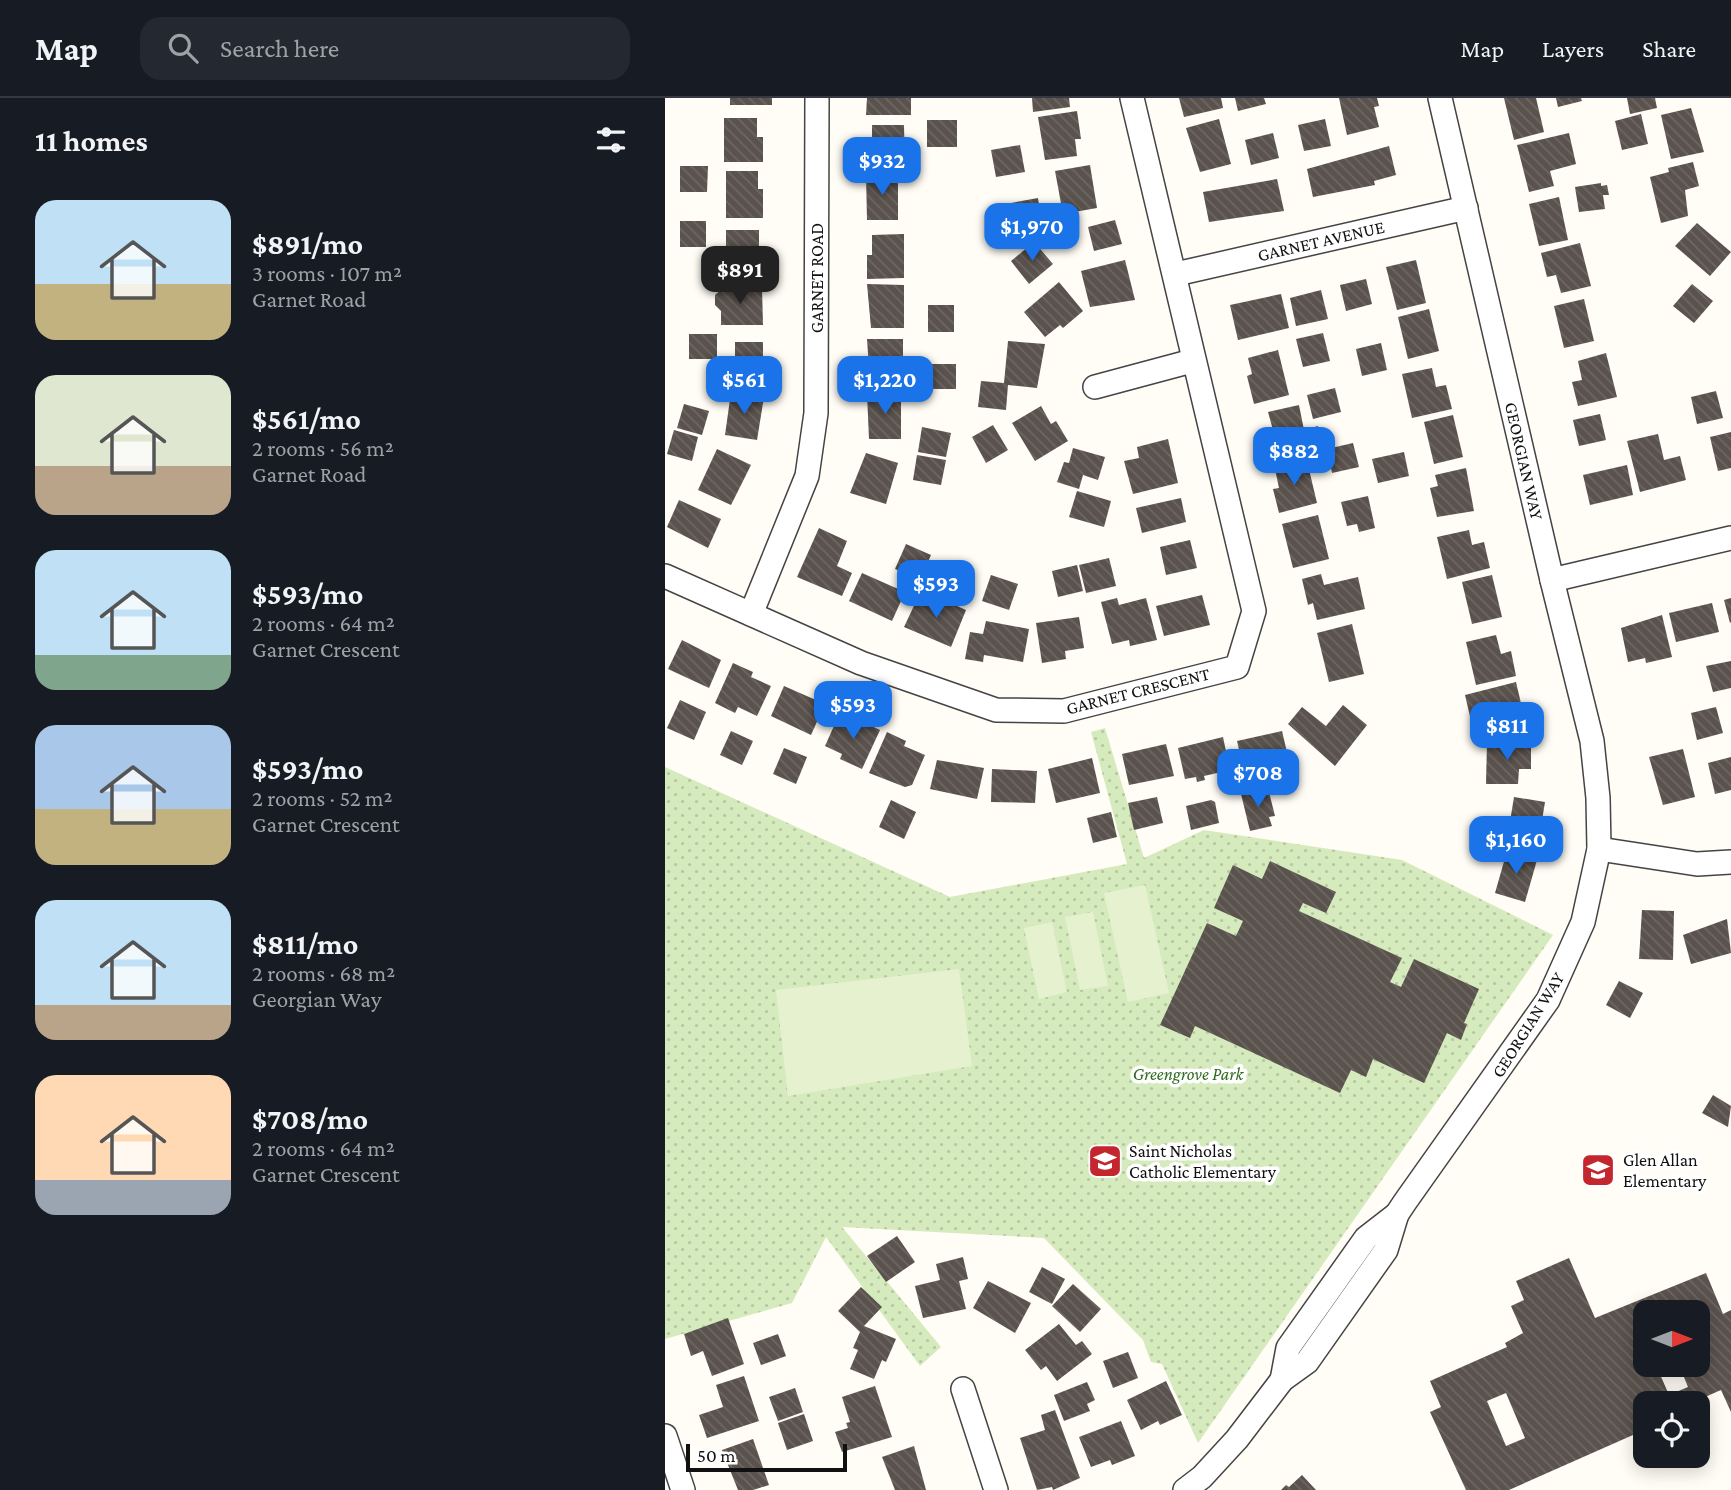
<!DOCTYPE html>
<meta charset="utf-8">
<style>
body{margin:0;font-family:"Crimson Pro",serif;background:#242831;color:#f1f3f6;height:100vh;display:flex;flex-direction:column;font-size:26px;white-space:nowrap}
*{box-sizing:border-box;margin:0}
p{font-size:23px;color:#9ea1a6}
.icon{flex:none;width:38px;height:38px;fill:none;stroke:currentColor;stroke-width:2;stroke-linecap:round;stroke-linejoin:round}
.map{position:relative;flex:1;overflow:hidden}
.side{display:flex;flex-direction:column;background:#171b24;width:665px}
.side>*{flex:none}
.needle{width:46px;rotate:90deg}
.controls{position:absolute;left:968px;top:1202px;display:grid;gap:14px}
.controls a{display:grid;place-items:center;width:77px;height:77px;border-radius:14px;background:#171b24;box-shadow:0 4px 18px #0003;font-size:35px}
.scale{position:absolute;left:21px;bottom:18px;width:161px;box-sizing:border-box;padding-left:7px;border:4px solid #111;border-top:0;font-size:19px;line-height:24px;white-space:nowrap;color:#111;-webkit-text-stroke:5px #fff;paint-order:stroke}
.price{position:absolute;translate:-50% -60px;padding:0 16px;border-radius:14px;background:#1a73e8;color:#fff;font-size:23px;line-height:46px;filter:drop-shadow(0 2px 4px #0008)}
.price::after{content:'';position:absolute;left:50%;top:42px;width:21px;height:16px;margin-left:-10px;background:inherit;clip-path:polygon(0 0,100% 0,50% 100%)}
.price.current{background:#222;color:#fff}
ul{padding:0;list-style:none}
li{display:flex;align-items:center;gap:21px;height:175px;padding:0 35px}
li span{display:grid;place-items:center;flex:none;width:196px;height:140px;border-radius:21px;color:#555}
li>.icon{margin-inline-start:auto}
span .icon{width:84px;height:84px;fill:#fffc;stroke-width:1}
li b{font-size:30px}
h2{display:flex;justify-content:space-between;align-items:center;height:84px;padding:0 35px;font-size:30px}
header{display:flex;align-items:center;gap:42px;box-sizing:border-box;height:98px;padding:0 35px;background:#171b24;border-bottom:2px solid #363941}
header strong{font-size:33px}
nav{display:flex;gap:38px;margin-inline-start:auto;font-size:24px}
.search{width:490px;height:63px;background:#242831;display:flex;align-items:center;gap:18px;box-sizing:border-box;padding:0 24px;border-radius:21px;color:#9ea1a6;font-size:26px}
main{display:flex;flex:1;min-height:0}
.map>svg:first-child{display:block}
.park{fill:url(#park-dots)}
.pitch{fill:#e6f2cf}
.building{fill:url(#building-back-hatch);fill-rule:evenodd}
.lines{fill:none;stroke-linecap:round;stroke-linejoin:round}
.minor-casing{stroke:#444;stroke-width:26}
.minor{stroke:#fff;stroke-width:23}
.labels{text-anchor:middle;stroke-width:7;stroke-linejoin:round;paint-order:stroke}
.street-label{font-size:18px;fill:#111;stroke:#fff}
.park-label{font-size:18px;font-style:italic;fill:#2f6b1f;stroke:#fff}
.poi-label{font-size:18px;fill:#111;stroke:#fff;text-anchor:start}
</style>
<header>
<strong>Map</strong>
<div class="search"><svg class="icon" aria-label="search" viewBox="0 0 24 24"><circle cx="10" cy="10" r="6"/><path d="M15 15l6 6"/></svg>Search here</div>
<nav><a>Map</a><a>Layers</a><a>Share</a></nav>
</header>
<main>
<section class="side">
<h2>11 homes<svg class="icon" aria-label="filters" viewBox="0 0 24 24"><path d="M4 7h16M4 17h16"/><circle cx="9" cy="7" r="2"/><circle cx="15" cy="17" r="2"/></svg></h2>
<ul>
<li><span style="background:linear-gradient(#bfe0f5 60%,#c2b280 0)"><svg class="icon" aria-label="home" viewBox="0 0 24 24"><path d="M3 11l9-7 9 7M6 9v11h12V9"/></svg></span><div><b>$891/mo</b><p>3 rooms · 107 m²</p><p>Garnet Road</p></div></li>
<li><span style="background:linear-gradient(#dfe7d0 65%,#b9a48a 0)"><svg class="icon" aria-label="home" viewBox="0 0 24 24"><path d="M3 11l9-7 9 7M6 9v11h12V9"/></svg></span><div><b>$561/mo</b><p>2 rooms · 56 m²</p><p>Garnet Road</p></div></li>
<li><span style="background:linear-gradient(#bfe0f5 75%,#7fa58c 0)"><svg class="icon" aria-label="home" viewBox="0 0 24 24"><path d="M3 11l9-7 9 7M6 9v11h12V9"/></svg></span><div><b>$593/mo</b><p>2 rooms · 64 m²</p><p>Garnet Crescent</p></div></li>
<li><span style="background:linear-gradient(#a9c7e8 60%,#c2b280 0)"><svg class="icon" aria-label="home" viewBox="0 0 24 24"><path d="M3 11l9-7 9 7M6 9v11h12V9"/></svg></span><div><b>$593/mo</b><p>2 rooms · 52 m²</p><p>Garnet Crescent</p></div></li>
<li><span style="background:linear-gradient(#bfe0f5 75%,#b9a48a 0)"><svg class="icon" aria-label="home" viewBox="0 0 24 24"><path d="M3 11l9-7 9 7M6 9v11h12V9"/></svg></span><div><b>$811/mo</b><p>2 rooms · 68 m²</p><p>Georgian Way</p></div></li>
<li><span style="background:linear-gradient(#ffd9b3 75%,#9aa5b1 0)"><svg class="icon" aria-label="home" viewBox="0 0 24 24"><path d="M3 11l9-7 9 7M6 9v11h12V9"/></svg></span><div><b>$708/mo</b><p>2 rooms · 64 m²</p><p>Garnet Crescent</p></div></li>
</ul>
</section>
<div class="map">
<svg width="1066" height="1392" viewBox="0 0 1066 1392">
<defs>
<pattern id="park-dots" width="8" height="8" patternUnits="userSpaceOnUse" patternTransform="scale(1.75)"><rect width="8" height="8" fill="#d5ebbd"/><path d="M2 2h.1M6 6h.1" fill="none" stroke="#b6c8a1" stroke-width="1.8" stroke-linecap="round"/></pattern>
<pattern id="building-back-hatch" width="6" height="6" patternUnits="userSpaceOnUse" patternTransform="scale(1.75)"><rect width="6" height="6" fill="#5a524d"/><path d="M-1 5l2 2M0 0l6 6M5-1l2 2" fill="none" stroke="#6d6662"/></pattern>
</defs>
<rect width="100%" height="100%" fill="#fffdf5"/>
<path class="park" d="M440 630 479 760 539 732 737 762 888 837 533 1345 497 1266 486 1264 478 1242 379 1140 177 1129 276 1249 255 1268 161 1139 127 1205 0 1241V669L285 799 462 766 426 634Z"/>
<g class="pitch">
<path d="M480 787 504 895 463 904 439 795Z"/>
<path d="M428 814 443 888 415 892 400 819Z"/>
<path d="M387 824 402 894 374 901 359 830Z"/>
<path d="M294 871 307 968 123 998 111 892Z"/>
</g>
<g class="building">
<rect x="65" y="0" width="42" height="7"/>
<path d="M202 0H246V17H201Z"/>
<path d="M367 0H404L405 9 368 14Z"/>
<path d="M514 0H556L558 10 519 19Z"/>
<path d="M570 0H599L601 6 573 13Z"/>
<path d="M674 0H712L714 8 709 9 714 29 682 37Z"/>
<path d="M839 0H871L879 34 849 42Z"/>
<path d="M891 0H916L917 3 893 9Z"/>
<path d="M962 0H990L992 10 965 16Z"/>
<path d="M1026 10 1039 54 1006 61 996 17Z"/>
<path d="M412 13 416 41H410L412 58 380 62 373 19Z"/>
<path d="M976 16 983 46 957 52 950 23Z"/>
<path d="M59 20H92V39H98V64H59Z"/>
<path d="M554 21 566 66 535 74 521 30Z"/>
<path d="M660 21 666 48 639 53 633 27Z"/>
<rect x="262" y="22" width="30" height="27"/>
<path d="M207 27H239L240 71 202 72V48H207Z"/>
<path d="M608 35 614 60 586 67 580 42Z"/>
<path d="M904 35 911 66 885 73 889 88 864 94 852 47Z"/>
<path d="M355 47 360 74 331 79 326 52Z"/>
<path d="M724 48 731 77 709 83 710 87 648 99 642 71Z"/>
<path d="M1028 64 1034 88 1020 92 1023 118 996 125 985 79 1004 74 1003 70Z"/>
<path d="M425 67 432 110 398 116 390 73Z"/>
<path d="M15 68H43L42 94H15Z"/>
<path d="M61 73H93V91H98V120H61Z"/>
<path d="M201 77H233V122H202Z"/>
<path d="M612 81 619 113 544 124 538 94Z"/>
<path d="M936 85V88L942 87 944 97H938L940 111 914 114 910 89Z"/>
<path d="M894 99 903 142 874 148 864 106Z"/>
<path d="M373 100 377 127 350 131 346 105Z"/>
<path d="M450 122 457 146 429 153 423 129Z"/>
<rect x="15" y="123" width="26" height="26"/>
<path d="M1032 125 1066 154 1045 178 1010 148Z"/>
<path d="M61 132H94V151H98V176H61Z"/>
<path d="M239 136V180L202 181V157H207V137Z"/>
<path d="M369 144 388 166 364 186 346 163Z"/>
<path d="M915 145 926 188 896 195 891 177 882 179 876 155Z"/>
<path d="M460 162 470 202 425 209 416 173Z"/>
<path d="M751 162 761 205 732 212 721 169Z"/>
<path d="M701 181 707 206 681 213 675 187Z"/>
<path d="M394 184 418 213 398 230 395 227 380 239 359 214Z"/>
<path d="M202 186 239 187V230H206Z"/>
<path d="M1027 186 1048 203 1029 225 1008 208Z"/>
<path d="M58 190H97L98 227H56V213L50 207V197Z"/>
<path d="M656 192 663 221 631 228 625 200Z"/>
<path d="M616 196 624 230 573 242 565 207Z"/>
<path d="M919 201 929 243 899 250 889 208Z"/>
<rect x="263" y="207" width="26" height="27"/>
<path d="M764 211 774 253 743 261 733 219Z"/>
<path d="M658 235 665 263 638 269 631 241Z"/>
<rect x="24" y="236" width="28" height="25"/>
<path d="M202 241H238V285H205Z"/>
<path d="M343 243 380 246 372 290 343 287 341 312 313 309 316 283 339 285Z"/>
<rect x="70" y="244" width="28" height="44"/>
<path d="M716 245 722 272 697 278 691 251Z"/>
<path d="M613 252 624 297 589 306 582 278 587 276 583 260Z"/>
<path d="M941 255 952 299 913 308 907 284 917 282 913 263Z"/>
<rect x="264" y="266" width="27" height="25"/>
<path d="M767 270 771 289 781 287 787 311 747 320 737 276Z"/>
<path d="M670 290 676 314 648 321 642 297Z"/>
<path d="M1051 293 1058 320 1032 326 1026 299Z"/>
<path d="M66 294 99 299 92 342 60 337Z"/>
<path d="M236 295V341H204L202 296Z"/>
<path d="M19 306 44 313 37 337 12 330Z"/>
<path d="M634 307 639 332 653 328 658 347 601 360 595 335 608 332 603 314Z"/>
<path d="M376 308 386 326 391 323 403 343 370 363 347 325Z"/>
<path d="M935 316 941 342 914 348 908 322Z"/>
<path d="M788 317 798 359 769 366 759 324Z"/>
<path d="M328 327 343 352 321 365 307 339Z"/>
<path d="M257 329 286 335 281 359 253 354Z"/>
<path d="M9 332 33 339 27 363 2 356Z"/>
<path d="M1066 334V370L1053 373 1045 339Z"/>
<path d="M993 336 999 362 1015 358 1021 382 975 394 962 343Z"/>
<path d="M503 341 513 385 468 396 459 363 474 360 472 349Z"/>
<path d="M688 345 694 369 667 375 662 351Z"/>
<path d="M408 350 440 359 433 382 418 377 414 391 392 384 399 364 404 365Z"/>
<path d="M52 351 86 367 66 407 33 392Z"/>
<path d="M739 354 744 378 713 385 707 361Z"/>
<path d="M201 355 233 365 221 406 185 395Z"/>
<path d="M252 357 281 362 276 387 248 382Z"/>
<path d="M642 363 652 405 614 415 608 391 614 390 610 371Z"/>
<path d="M962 367 968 397 925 407 918 377Z"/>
<path d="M801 370 809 413 772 419 765 390 773 388 770 377Z"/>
<path d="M412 393 446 403 439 429 404 419Z"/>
<path d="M703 398 710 430 694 434 692 426 682 428 676 404Z"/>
<path d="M516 400 521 424 477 435 471 410Z"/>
<path d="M14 402 56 421 43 450 2 429Z"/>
<path d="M653 417 664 461 628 470 617 426Z"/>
<path d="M154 430 182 443 172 468 187 475 177 498 132 479Z"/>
<path d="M804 432 807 447 819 444 825 470 782 481 772 439Z"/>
<path d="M525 442 532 470 501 477 495 449Z"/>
<path d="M241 446 266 457 255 482 230 471Z"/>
<path d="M444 460 451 488 421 495 414 467Z"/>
<path d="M412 467 418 493 393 499 387 473Z"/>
<path d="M197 475 240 494 227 523 184 503Z"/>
<path d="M656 476 659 487 693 479 700 511 652 522 648 505 643 507 637 481Z"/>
<path d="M326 477 353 486 344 512 317 503Z"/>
<path d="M827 477 837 519 807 526 797 484Z"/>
<path d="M254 497 279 508 281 503 301 512 286 549 239 529Z"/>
<path d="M537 497 545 527 499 538 491 508Z"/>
<path d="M452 500 454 507 481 500 492 542 465 548 464 542 447 546 436 504Z"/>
<path d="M1066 500V524L1065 525 1059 502Z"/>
<path d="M1047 505 1054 534 1011 544 1004 515Z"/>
<path d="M997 517 1007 559 981 565 980 560 963 564 956 530Z"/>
<path d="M414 519 419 550 400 553 401 561 377 565 371 525Z"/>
<path d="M321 523 364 531 358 564 319 557 318 564 300 561 305 534 318 536Z"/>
<path d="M687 526 699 576 664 584 652 535Z"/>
<path d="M831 537 836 556 846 553 851 578 811 587 801 544Z"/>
<path d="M17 542 56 562 44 590 3 571Z"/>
<path d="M1066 563V590L1048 594 1041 568Z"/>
<path d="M68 565 88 574 86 579 106 588 92 618 73 609 70 615 50 605Z"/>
<path d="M851 584 862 631 837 637 833 621 807 627 800 597Z"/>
<path d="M119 588 160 606 146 637 106 618Z"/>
<path d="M15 602 41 614 29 642 2 630Z"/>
<path d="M678 607 702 627 670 668 623 626 637 609 661 628Z"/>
<path d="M1051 609 1058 635 1032 642 1026 615Z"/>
<path d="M173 619 188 626 190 620 215 632 197 671 175 661 177 656 160 648Z"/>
<path d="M66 633 88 643 77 667 55 657Z"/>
<path d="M617 633 625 667 580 677 572 643Z"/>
<path d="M222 634 241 643 239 648 260 657 247 687 240 689 204 675Z"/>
<path d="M558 639 565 672 539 678 540 682 532 684 531 679 520 681 513 650Z"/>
<path d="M822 644H866V671H854L853 686H821Z"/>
<path d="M501 646 509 678 464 687 457 656Z"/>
<path d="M119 650 142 659 131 686 108 676Z"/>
<path d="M1018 651 1030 699 998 707 984 659Z"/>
<path d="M1066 659V692L1050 696 1043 665Z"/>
<path d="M427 660 435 695 391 705 383 671Z"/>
<path d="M272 662 319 670 312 701 265 691Z"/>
<path d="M327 671 372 673 370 705 326 704Z"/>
<path d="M603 690 610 718 604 719 607 728 585 733 576 696Z"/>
<path d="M492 699 498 725 469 732 463 705Z"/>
<path d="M849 699 880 704 873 747 842 742Z"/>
<path d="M226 702 251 714 239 741 214 729Z"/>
<path d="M546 702 550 704 554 725 526 732 521 708Z"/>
<path d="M446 714 452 739 428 745 422 720Z"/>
<path d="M842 753 872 762 860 804 830 795Z"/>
<path d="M605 763 671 794 661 815 638 805 634 813 737 860 725 884 736 889 749 861 814 891 799 925 802 926 796 942 782 935 759 985 708 961 701 979 686 972 675 995 530 928 525 940 495 927 542 825 571 838 578 823 549 810 568 767 597 781Z"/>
<path d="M977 812 1009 813 1008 862 974 861Z"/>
<path d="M1062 821 1066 855 1026 866 1018 837Z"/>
<path d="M954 883 978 895 965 920 941 907Z"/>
<path d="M1048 997 1066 1008 1063 1029 1037 1015Z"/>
<path d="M232 1138 250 1164 221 1184 202 1158Z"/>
<path d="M298 1159 303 1181 294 1183 301 1211 258 1220 250 1188 275 1182 271 1166Z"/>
<path d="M904 1160 930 1220 1041 1175 1058 1216 1066 1212V1314L1056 1292 1040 1299 1039 1296 1034 1298 1045 1323 1032 1329V1306H980V1339L977 1333 844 1392H801L765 1314 776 1309 765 1283 842 1249 840 1245 858 1235 846 1208 859 1202 851 1183ZM980 1214H1032V1267H1014L1023 1289 1004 1297 991 1267H980ZM841 1295 860 1340 841 1348 822 1303Z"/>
<path d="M377 1169 400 1181 387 1206 364 1194Z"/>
<path d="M323 1183 366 1205 350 1235 308 1210Z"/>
<path d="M408 1186 436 1211 415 1234 387 1208Z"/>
<path d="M196 1189 217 1209 199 1228 231 1241 221 1264 217 1262 209 1281 185 1271 193 1252 188 1250 195 1234 173 1213Z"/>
<path d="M63 1220 79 1266 47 1278 38 1253 26 1258 19 1236Z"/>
<path d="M394 1226 411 1247 417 1243 427 1256 392 1283 381 1268 376 1272 360 1252Z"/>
<path d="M113 1236 121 1258 96 1267 88 1245Z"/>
<path d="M463 1254 473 1280 448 1290 438 1263Z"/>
<path d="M79 1278 94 1323 42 1340 34 1317 58 1309 51 1287Z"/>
<path d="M501 1283 517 1317 495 1327 493 1323 476 1332 462 1302Z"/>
<path d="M422 1284 430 1302 422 1306 425 1313 399 1323 389 1297Z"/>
<path d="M210 1288 227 1339 177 1354 170 1334 183 1330 181 1325 185 1324 177 1299Z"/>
<path d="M130 1290 138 1314 113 1323 104 1299Z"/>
<path d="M390 1312 415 1380 388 1392 387 1389 372 1392 355 1340 380 1332 376 1317Z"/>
<path d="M139 1316 148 1343 122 1352 113 1325Z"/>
<path d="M456 1323 470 1358 447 1367 445 1362 426 1369 414 1339Z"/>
<path d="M88 1341 104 1387 88 1392H73L57 1352Z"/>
<path d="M249 1348 261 1392H230L217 1359Z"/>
<path d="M637 1377 651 1392H616L621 1387 624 1389Z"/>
</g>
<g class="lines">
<g class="minor-casing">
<g id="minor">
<path d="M511 176 801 110"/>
<path d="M430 289 527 263"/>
<path d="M0 478 196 565 331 612 399 613 572 569 589 513 467 0"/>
<path d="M887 482 1066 440"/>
<path d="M86 516 142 378 151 315 152 0"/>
<path d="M934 751 1032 766 1066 764"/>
<path d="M617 1282 623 1250 701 1140 732 1116"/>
<path d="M298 1291 331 1392"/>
<path d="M0 1338 18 1392"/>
<path d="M520 1392 537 1379 572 1341 617 1282 642 1264 721 1152 732 1116 740 1104 883 902 918 824 934 751 933 700 927 643 887 482 775 0"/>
</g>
</g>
<use href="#minor" class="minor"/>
</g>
<defs>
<g id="school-square" transform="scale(1.75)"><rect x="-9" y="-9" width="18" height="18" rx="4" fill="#c4262e" stroke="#fff"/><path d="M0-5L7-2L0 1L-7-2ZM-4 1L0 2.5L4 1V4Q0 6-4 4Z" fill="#fff"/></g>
</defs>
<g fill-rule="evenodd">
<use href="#school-square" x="440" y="1063"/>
<use href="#school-square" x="933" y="1072"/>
</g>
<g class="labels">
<g class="street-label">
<text transform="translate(656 143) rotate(-13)" y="6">GARNET AVENUE</text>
<text transform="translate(152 180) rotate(-90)" y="6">GARNET ROAD</text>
<text transform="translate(859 363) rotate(77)" y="6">GEORGIAN WAY</text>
<text transform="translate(473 593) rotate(-14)" y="6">GARNET CRESCENT</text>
<text transform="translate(863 927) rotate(-58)" y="6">GEORGIAN WAY</text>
</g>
<g class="park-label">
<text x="523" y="982">Greengrove Park</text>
</g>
<g class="poi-label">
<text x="464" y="1059">Saint Nicholas<tspan x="464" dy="21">Catholic Elementary</tspan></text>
<text x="958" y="1068">Glen Allan<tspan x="958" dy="21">Elementary</tspan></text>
</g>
</g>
</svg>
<div class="controls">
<a><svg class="needle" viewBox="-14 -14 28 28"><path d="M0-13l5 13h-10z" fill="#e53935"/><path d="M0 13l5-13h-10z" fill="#9ea1a6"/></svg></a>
<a><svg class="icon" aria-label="locate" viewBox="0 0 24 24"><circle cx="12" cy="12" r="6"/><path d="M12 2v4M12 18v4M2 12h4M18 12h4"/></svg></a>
</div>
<div class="scale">50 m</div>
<b class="price" style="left:217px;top:99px">$932</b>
<b class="price" style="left:367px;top:165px">$1,970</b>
<b class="price current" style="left:75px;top:208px">$891</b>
<b class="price" style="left:79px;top:318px">$561</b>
<b class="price" style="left:220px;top:318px">$1,220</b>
<b class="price" style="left:629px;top:389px">$882</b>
<b class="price" style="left:271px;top:522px">$593</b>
<b class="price" style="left:188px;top:643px">$593</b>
<b class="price" style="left:842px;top:664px">$811</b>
<b class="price" style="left:593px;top:711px">$708</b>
<b class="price" style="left:851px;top:778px">$1,160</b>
</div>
</main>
